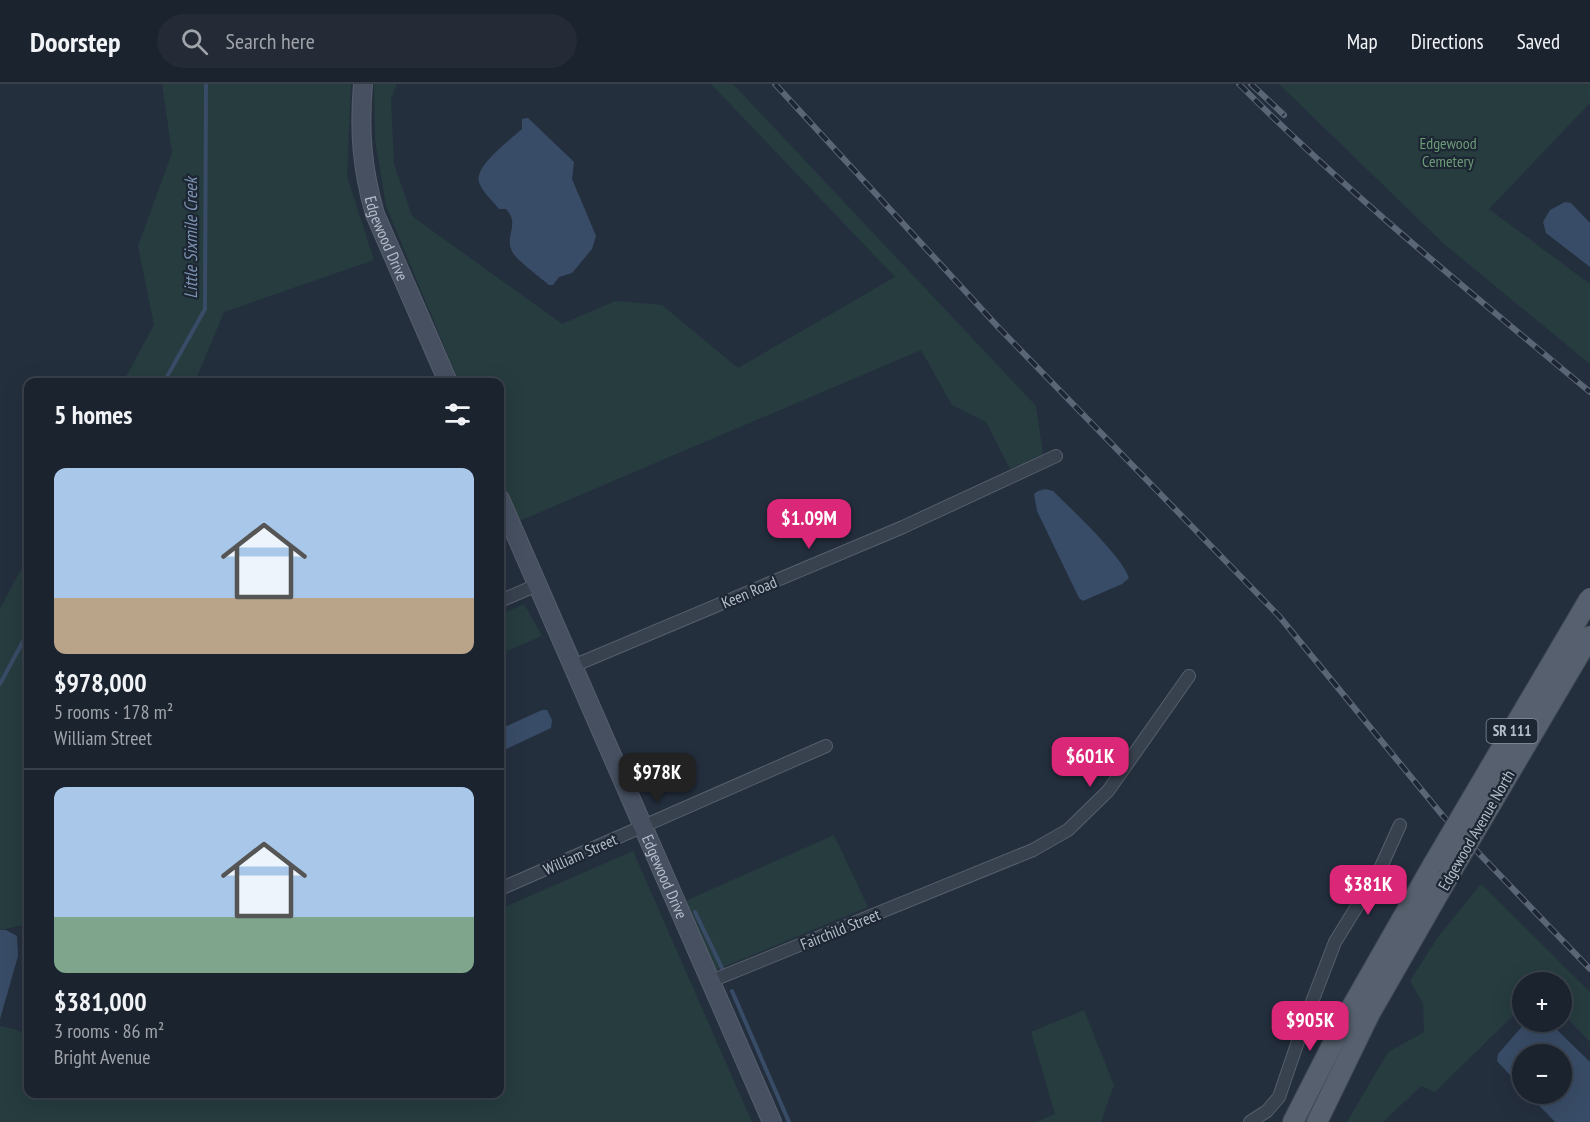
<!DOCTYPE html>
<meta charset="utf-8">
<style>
body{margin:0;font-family:"PT Sans Narrow",sans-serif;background:#242b36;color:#f1f3f6;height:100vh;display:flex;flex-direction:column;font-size:22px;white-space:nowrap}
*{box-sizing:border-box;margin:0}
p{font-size:20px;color:#a0a4aa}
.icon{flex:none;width:33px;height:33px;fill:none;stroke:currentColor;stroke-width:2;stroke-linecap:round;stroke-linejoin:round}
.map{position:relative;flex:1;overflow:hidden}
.side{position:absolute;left:24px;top:294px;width:480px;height:720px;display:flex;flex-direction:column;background:#1b232e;border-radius:12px;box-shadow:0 6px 24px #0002,0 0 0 2px #39404a}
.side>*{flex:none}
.fabs{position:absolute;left:1512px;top:888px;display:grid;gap:12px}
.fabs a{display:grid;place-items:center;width:60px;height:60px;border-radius:50%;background:#1b232e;box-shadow:0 6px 24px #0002,0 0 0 2px #39404a;font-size:30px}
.price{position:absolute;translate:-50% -51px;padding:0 14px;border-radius:12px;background:#db2777;color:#fff;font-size:20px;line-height:39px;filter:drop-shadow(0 2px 3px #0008)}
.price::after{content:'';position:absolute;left:50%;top:36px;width:18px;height:14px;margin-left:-9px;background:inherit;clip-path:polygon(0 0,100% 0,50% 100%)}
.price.on{background:#222;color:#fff}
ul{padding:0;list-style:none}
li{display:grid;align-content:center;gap:12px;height:318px;padding:0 30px}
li+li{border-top:2px solid #39404a}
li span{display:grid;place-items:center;height:186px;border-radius:12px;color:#555}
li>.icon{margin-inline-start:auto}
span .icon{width:108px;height:108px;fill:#fffc;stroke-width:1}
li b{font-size:26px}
h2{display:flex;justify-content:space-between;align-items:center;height:72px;padding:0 30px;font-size:26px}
header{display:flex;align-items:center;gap:36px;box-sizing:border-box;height:84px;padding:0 30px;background:#1b232e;border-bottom:2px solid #39404a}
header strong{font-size:28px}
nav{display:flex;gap:33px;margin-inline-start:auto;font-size:21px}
.search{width:420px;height:54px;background:#242b36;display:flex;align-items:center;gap:15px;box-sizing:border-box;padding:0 21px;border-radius:33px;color:#a0a4aa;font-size:22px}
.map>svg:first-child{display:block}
.green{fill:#263c3f}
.water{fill:#394c67}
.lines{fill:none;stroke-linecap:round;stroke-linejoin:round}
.stream{stroke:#394c67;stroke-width:4}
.street-casing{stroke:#565f6c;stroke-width:14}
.secondary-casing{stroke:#565f6c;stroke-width:20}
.primary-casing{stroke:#414a57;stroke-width:22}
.street{stroke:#38414e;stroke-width:12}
.secondary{stroke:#465061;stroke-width:18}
.primary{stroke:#56606e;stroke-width:20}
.rail-casing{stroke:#5a6575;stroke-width:6}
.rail{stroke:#1d2633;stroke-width:4;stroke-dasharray:11;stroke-linecap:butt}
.primary-bridge-casing{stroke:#414a57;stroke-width:22;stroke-linecap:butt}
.primary-bridge{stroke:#56606e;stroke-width:20}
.labels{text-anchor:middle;stroke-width:4.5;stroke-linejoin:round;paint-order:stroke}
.shield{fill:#1d2633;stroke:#878f9c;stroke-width:1.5}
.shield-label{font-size:15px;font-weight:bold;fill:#b4bcc9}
.park-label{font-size:16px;fill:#6b9a76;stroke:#1d2633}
.street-label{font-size:16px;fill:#b4bcc9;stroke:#1d2633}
.water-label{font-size:18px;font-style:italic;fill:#7c92b1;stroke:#1d2633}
</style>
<header>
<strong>Doorstep</strong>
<div class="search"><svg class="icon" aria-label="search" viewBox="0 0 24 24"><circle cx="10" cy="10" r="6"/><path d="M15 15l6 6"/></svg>Search here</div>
<nav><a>Map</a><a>Directions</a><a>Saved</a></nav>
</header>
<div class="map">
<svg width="1590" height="1038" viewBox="0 0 1590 1038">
<rect width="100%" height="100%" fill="#242f3e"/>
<g class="green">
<path d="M162 0H351L347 92 374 176 224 228 195 298H123L154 241 138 162 172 69Z"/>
<path d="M374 0H397L391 15 394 80 412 132 562 240 615 217 662 221 738 284 895 193 711 0H733L1036 322 1043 370 1010 385 986 338 952 321 921 266 517 438 500 396V298H459L386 122 375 55Z"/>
<path d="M1279 0H1590V19L1489 125 1590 200V280L1444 160Z"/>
<path d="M28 472V840L0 846V525Z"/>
<path d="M524 520 542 552 500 570V531Z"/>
<path d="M834 751 868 823 714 887 683 818Z"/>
<path d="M633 767 752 1038H0V942L18 946 28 955V1010H500V825Z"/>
<path d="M1481 800 1590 908V958L1562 929V898H1522V923L1435 1008 1421 1002 1383 1038H1347L1388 968 1424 948 1423 919 1410 897 1438 853Z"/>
<path d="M1084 926 1114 1001 1101 1038H1036L1055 1030 1031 948Z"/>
</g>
<g class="water">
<path d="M528 34 574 78 572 95 596 152 592 165 572 189 559 193 553 201H549C541 194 518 177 513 169 503 152 521 141 506 125H499C493 117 482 108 479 98 474 82 511 55 522 45V35Z"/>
<path d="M1565 118 1571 119 1590 139V183L1546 149 1543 138 1550 126Z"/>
<path d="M1045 405 1053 407C1071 425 1122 472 1129 494L1122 500 1083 517 1079 514 1037 427 1034 410 1038 407Z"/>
<path d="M542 626H547L552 636 551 644 500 668V645Z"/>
<path d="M0 846H6L17 852 18 872 0 935Z"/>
<path d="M1526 938H1549L1590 978V1038H1555L1528 1010H1562V970H1522V1004L1497 977 1498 970Z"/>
</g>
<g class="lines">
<g class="stream">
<path d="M164 298 205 225 206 0"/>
<path d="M0 600 28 548"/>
<path d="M695 828 723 886"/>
<path d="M732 907 789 1038"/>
</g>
<g class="street-casing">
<g id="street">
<path d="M500 517 537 501"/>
<path d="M573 582 903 443 1056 372"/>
<path d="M500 805 826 662"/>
<path d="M711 897 1033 766 1068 746 1108 707 1189 592"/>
<path d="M1250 1038 1267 1027 1279 1013 1307 931 1335 858 1380 785 1400 741"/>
</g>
</g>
<g class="secondary-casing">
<g id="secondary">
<path id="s1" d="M363 0C359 47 362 85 375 130L448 298"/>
<path id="s2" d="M500 415 772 1038"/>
</g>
</g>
<g class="primary-casing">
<g id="primary">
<path d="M1293 1038 1349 928 1434 779"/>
<path d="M1317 1038 1370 929 1448 793"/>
</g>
</g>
<use href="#street" class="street"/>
<use href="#secondary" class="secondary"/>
<use href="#primary" class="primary"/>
<g class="rail-casing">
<g id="rail">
<path d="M775 0 999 244 1279 532 1443 732 1590 885"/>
<path d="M1239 0C1349 110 1471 209 1590 308"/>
<path d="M1251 0 1284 31"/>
</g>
</g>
<use href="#rail" class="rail"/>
<g class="primary-bridge-casing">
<g id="primary-bridge">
<path d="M1434 779 1590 514"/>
<path d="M1448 793 1590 552"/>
</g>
</g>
<use href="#primary-bridge" class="primary-bridge"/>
</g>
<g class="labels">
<rect class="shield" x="1486.5" y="635" width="51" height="24" rx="4.5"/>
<g class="shield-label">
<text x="1512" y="652">SR 111</text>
</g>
<g class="park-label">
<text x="1448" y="65">Edgewood<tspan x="1448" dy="18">Cemetery</tspan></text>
</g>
<g class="street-label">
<text dy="6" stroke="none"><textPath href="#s1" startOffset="158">Edgewood Drive</textPath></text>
<text transform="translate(749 508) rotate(-23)" y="6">Keen Road</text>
<text transform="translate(1476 746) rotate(-60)" y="6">Edgewood Avenue North</text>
<text transform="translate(580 770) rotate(-24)" y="6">William Street</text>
<text dy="6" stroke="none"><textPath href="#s2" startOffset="412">Edgewood Drive</textPath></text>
<text transform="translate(840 845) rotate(-22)" y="6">Fairchild Street</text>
</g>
<g class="water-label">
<text transform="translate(191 154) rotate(-90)" y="6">Little Sixmile Creek</text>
</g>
</g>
</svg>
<div class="fabs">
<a>+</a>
<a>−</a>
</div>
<b class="price" style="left:809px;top:466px">$1.09M</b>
<b class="price" style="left:1090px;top:704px">$601K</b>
<b class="price on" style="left:657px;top:720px">$978K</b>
<b class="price" style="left:1368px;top:832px">$381K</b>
<b class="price" style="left:1310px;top:968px">$905K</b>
<section class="side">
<h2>5 homes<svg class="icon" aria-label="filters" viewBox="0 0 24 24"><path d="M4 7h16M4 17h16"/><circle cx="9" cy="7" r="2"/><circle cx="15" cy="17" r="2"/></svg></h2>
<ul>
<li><span style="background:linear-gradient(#a9c7e8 70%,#b9a48a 0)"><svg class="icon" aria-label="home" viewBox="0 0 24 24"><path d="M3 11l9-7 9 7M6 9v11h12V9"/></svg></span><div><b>$978,000</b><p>5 rooms · 178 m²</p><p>William Street</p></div></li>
<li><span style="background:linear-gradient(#a9c7e8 70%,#7fa58c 0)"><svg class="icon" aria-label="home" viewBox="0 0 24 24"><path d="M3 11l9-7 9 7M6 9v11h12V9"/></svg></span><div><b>$381,000</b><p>3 rooms · 86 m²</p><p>Bright Avenue</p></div></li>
</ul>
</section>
</div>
